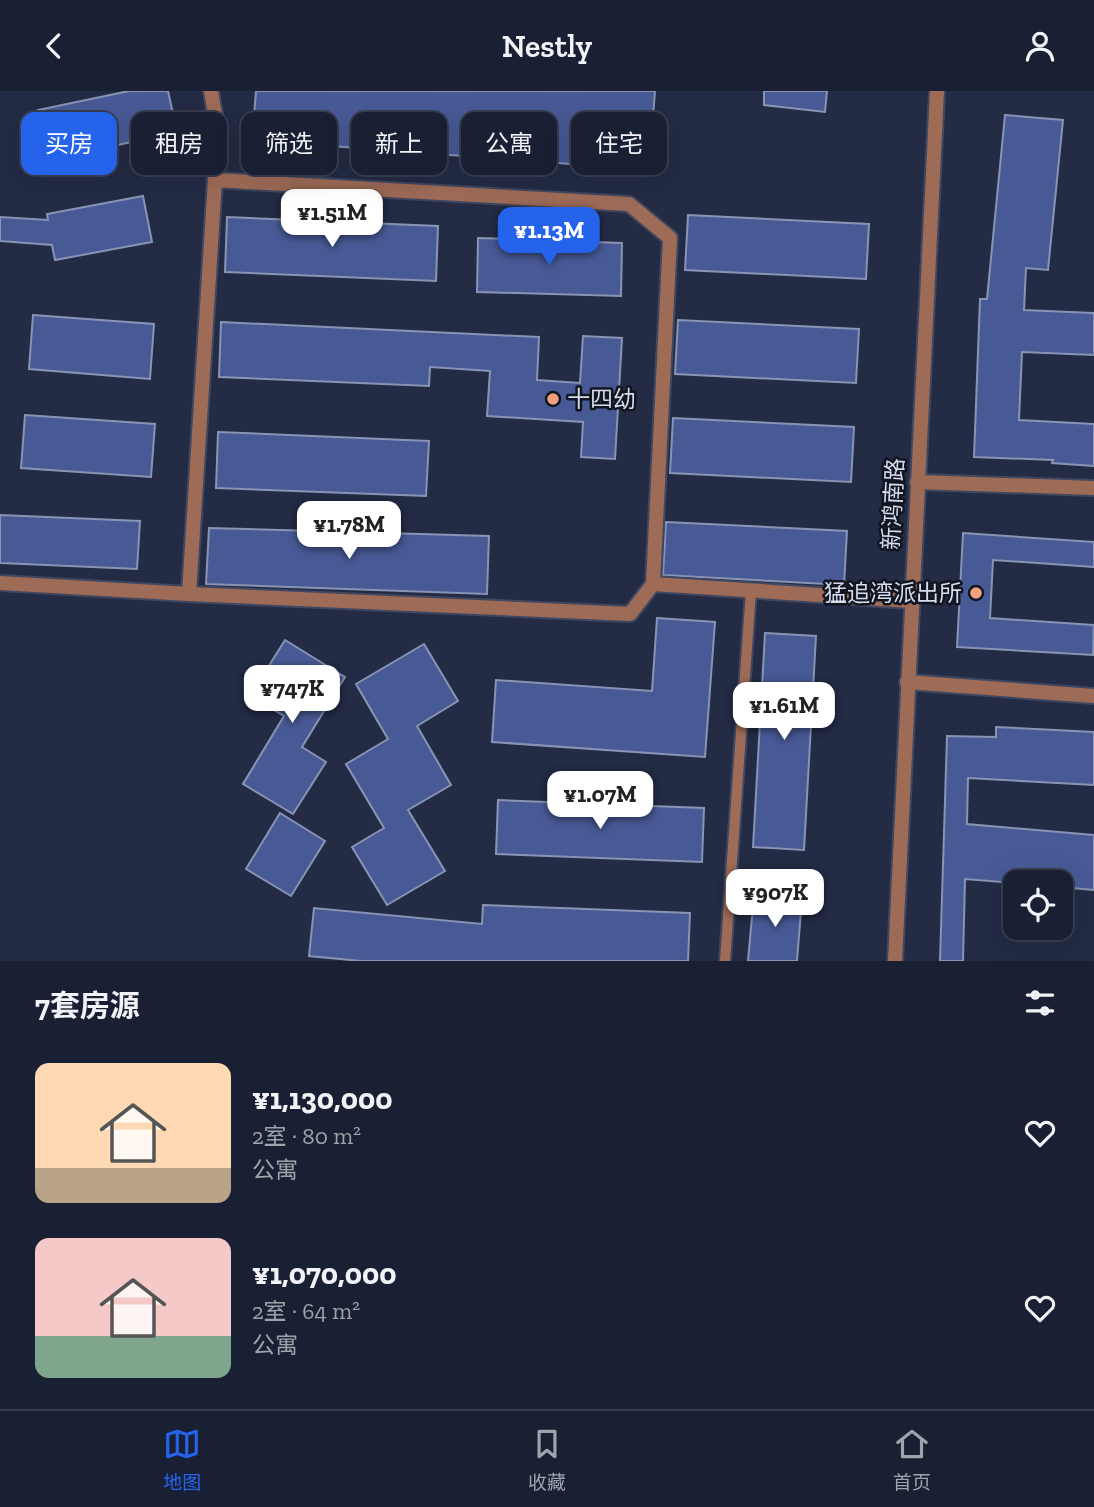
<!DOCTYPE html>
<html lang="zh">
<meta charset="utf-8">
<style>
body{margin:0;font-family:"Zilla Slab","Noto Sans SC",serif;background:#23283c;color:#f1f3f6;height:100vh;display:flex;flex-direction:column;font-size:26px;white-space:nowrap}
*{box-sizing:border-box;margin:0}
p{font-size:23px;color:#9fa3ac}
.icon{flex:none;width:38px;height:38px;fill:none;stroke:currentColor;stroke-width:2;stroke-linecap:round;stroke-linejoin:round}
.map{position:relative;height:870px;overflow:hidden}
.panel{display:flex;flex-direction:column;background:#1a2034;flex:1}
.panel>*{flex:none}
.top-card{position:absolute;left:21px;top:21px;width:700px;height:63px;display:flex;gap:14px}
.controls{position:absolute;left:1003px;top:779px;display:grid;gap:14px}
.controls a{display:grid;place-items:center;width:70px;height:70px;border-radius:14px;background:#1a2034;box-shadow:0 7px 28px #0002,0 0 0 2px #383e4f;font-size:35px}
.price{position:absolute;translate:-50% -60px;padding:0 16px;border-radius:14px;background:#fff;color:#222;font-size:23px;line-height:46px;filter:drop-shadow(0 2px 4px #0008)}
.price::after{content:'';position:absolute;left:50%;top:42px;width:21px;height:16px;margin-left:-10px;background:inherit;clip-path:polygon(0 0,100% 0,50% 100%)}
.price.selected{background:#2563eb;color:#fff}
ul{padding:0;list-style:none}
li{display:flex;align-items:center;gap:21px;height:175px;padding:0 35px}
li span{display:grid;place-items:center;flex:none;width:196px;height:140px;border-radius:14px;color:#555}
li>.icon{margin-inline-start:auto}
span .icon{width:84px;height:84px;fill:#fffc;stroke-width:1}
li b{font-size:30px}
h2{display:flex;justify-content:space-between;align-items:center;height:84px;padding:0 35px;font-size:30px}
.tag{padding:0 24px;border-radius:14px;background:#1a2034;box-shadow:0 7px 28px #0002,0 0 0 2px #383e4f;font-size:24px;line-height:63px}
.tag.selected{background:#2563eb;color:#fff}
header{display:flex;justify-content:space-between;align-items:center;height:91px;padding:0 35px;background:#1a2034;font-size:32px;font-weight:600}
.menu{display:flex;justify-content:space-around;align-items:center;height:98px;border-top:2px solid #383e4f;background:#1a2034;font-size:19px;color:#9fa3ac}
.menu a{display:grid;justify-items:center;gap:4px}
.menu .selected{color:#2563eb}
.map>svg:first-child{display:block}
.building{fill:#485a96;stroke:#8994b4;stroke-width:2}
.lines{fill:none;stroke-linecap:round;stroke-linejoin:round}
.service-casing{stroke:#404760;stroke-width:14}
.minor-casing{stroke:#404760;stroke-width:18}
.tertiary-casing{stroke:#404760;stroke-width:18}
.service{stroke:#9e6b57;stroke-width:10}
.minor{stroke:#9e6b57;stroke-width:14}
.tertiary{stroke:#9e6b57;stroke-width:14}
.poi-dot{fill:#f2a07e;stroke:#111520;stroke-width:2.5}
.labels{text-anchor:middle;stroke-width:5;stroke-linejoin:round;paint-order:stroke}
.poi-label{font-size:23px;fill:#d6dced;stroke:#111520;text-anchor:start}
.street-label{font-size:23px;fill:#d6dced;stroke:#111520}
</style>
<header><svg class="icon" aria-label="back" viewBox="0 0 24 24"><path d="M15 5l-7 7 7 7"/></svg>Nestly<svg class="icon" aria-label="person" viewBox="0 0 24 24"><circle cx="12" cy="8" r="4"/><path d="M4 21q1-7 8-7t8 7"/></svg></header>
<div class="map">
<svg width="1094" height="870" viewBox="0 0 1094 870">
<rect width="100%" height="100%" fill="#232b45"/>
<g class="building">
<path d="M129 0H168L177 41 49 69 38 19Z"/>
<path d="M256 0H655L649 79 252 49Z"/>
<path d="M764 0H827L825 21 764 14Z"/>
<path d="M1005 24 1063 29 1048 179 1026 177 1024 219 1094 222V264L1022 261 1019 329 1094 333V375L1052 372 1053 369 974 366 980 208H987Z"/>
<path d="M143 105 152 151 55 169 52 154 0 150V126L48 129 47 123Z"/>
<path d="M688 124 869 133 866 188 685 179Z"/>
<path d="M227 126 438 135 436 190 225 181Z"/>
<path d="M478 147 622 152 621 205 477 201Z"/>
<path d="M33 224 154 233 150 288 29 278Z"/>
<path d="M678 229 859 238 856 292 675 283Z"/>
<path d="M221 231 539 246 537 289 580 292 583 245 622 247 615 368 581 366 583 331 487 325 490 280 430 276 429 295 219 286Z"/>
<path d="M25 324 155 333 151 386 21 377Z"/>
<path d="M673 327 854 336 851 391 670 382Z"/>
<path d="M218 341 429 350 426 405 216 397Z"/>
<path d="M0 424 140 430 137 478 0 472Z"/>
<path d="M666 431 847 440 844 494 663 484Z"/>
<path d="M209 437 489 445 487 503 206 493Z"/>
<path d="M963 442 1094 451V476L993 469 990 527 1094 534 1093 564 957 556Z"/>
<path d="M657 527 715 531 705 666 492 651 496 589 652 600Z"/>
<path d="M765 542 816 545 804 759 753 756Z"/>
<path d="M285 549 345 586 302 656 326 671 293 723 243 693 284 625 250 605Z"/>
<path d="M424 553 458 610 417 635 451 694 408 719 445 780 387 814 352 756 384 737 346 673 388 648 356 593Z"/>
<path d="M996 636 1094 641V694L968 687 967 733 1094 744V799L1060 796V791L1015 792 965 788 963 870H940L947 645 996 646Z"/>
<path d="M498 709 704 717 702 771 496 763Z"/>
<path d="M280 722 325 750 291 805 246 778Z"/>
<path d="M754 803 802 807 797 870H748Z"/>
<path d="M483 814 690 822 688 870H361L309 865 314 817 482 833Z"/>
</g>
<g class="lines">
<g class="service-casing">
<path id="service" d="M725 870 751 499"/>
</g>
<g class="minor-casing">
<g id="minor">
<path d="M215 89 629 113 670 147 653 493"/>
<path d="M917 391 1094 397"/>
<path d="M0 492 189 503 630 523 653 493 911 510"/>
<path d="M189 503 218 41 211 0"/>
<path d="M907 591 1094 605"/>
</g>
</g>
<g class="tertiary-casing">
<path id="tertiary" d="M895 870 937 0"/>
</g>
<use href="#service" class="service"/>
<use href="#minor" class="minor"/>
<use href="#tertiary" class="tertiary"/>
</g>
<g class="poi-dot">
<circle cx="553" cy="308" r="7"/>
<circle cx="976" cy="502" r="7"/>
</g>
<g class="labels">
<g class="poi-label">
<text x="567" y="316">十四幼</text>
<text x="962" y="510" text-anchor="end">猛追湾派出所</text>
</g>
<g class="street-label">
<text transform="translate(893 413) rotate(-87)" y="8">新鸿南路</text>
</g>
</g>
</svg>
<div class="controls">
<a><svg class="icon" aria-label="locate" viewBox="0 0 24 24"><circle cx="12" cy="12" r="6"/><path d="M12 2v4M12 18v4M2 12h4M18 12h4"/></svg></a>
</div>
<b class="price" style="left:332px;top:158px">¥1.51M</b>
<b class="price selected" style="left:549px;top:176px">¥1.13M</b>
<b class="price" style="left:349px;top:470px">¥1.78M</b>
<b class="price" style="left:292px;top:634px">¥747K</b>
<b class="price" style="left:784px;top:651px">¥1.61M</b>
<b class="price" style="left:600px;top:740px">¥1.07M</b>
<b class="price" style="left:775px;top:838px">¥907K</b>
<div class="top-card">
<a class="tag selected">买房</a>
<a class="tag">租房</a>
<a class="tag">筛选</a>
<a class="tag">新上</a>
<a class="tag">公寓</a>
<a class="tag">住宅</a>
</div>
</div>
<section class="panel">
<h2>7套房源<svg class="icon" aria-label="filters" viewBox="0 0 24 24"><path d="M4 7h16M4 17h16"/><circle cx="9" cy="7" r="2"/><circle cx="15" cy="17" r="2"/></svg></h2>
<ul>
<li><span style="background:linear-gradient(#ffd9b3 75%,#b9a48a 0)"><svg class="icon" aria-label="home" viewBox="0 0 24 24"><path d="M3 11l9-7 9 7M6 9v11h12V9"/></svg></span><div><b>¥1,130,000</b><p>2室 · 80 m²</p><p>公寓</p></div><svg class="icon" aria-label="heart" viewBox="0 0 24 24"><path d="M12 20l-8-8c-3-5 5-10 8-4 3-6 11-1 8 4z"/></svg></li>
<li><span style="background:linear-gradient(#f6c9c9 70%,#7fa58c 0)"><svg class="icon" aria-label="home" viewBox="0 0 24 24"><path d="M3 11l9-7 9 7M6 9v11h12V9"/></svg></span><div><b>¥1,070,000</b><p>2室 · 64 m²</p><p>公寓</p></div><svg class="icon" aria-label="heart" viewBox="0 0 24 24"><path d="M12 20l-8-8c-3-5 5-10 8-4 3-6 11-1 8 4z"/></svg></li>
</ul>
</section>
<nav class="menu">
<a class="selected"><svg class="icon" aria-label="map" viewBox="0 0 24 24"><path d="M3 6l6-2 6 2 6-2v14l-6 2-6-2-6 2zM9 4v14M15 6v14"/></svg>地图</a>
<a><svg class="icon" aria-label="saved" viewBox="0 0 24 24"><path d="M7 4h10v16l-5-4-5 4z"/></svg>收藏</a>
<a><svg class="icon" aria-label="home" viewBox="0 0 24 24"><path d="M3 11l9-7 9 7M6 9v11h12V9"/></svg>首页</a>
</nav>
